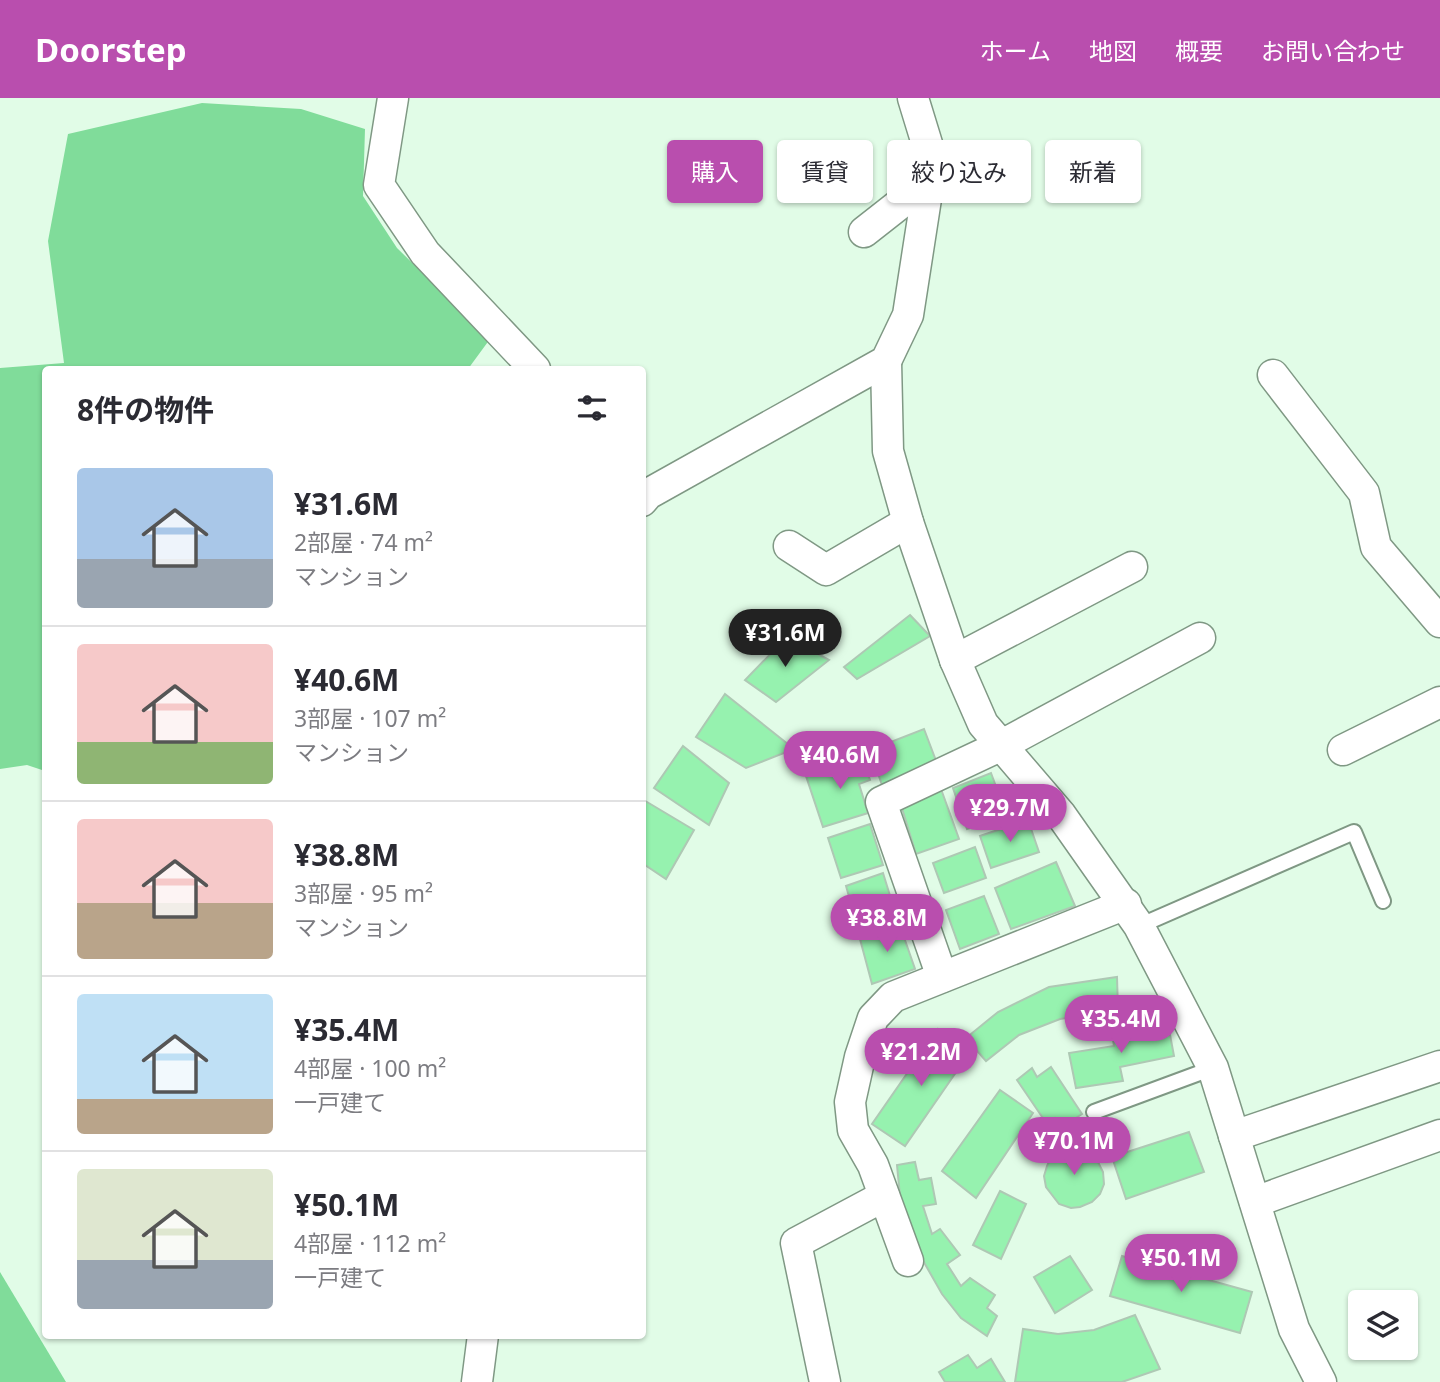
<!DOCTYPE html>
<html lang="ja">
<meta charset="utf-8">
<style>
body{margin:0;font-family:"Noto Sans","Noto Sans JP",sans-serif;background:#f2f2f3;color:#2b2b33;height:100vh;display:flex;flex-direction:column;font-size:26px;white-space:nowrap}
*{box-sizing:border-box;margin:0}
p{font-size:23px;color:#7c7c81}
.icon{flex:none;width:38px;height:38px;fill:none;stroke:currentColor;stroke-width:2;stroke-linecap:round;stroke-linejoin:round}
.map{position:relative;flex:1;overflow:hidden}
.panel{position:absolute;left:42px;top:268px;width:604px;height:973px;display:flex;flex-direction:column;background:#fff;border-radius:7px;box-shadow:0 2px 5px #0004}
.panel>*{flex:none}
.hud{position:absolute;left:667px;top:42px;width:665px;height:63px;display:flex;gap:14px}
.buttons{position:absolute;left:1348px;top:1192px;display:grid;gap:14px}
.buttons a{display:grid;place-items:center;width:70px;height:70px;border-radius:7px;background:#fff;box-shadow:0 2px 5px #0004;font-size:35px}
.price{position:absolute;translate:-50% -60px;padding:0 16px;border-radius:24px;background:#b94eae;color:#fff;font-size:23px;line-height:46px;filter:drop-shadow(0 2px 4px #0008)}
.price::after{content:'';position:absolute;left:50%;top:42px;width:21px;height:16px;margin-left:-10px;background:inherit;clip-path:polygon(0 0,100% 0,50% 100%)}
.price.current{background:#222;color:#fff}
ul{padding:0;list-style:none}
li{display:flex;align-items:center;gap:21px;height:175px;padding:0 35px}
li+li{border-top:2px solid #e1e1e2}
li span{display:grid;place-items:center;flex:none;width:196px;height:140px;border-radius:7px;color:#555}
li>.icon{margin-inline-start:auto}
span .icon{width:84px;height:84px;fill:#fffc;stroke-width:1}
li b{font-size:30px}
h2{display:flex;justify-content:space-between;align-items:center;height:84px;padding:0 35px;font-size:30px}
.chip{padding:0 24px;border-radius:7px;background:#fff;box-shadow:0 2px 5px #0004;font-size:24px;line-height:63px}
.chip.current{background:#b94eae;color:#fff}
header{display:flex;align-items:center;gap:42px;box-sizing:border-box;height:98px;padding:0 35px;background:#b94eae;color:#fff}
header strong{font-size:33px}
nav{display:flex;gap:38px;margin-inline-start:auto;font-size:24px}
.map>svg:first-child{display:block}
.forest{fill:#80dc9a}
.building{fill:#96f2af;stroke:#aec8b4;stroke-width:2}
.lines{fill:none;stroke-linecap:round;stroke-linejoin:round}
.lane-casing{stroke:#7f9884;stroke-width:18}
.street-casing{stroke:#7f9884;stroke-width:33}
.lane{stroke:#fff;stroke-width:14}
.street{stroke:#fff;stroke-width:30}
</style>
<header>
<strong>Doorstep</strong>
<nav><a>ホーム</a><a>地図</a><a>概要</a><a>お問い合わせ</a></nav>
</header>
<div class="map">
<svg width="1440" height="1284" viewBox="0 0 1440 1284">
<rect width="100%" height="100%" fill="#e1fce7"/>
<g class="forest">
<path d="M202 5 301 11 365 31 363 98 397 150 490 241 468 271H46L45 673 27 667 0 671V270L64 265 48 143 68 36Z"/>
<path d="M0 1174 66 1284H0Z"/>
</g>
<g class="building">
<path d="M910 517 930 538 857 581 844 569Z"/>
<path d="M787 539 829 562 776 604 745 582Z"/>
<path d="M725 596 794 651 746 670 696 639Z"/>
<path d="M924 631 938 668 884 693 870 652Z"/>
<path d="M683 648 729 685 709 727 654 690Z"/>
<path d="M861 656 870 682 859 686 868 715 823 729 806 678Z"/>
<path d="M991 675 1007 718 967 731 953 690Z"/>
<path d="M941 691 959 741 916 756 901 707Z"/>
<path d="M642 701 694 732 666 781 642 765Z"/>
<path d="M1028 722 1039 754 991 770 980 738Z"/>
<path d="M870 726 883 767 841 780 828 740Z"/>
<path d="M975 749 986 780 944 795 933 765Z"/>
<path d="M1056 764 1075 808 1011 831 995 790Z"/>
<path d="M883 775 896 817 858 830 846 788Z"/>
<path d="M984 798 999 836 960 851 946 812Z"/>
<path d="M899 825 915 871 872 886 860 841Z"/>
<path d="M1117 879 1118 912 1060 921 1019 937 986 963 966 940 998 914 1049 889Z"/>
<path d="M1168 926 1174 958 1120 969 1123 983 1076 990 1069 955 1114 948 1112 935Z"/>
<path d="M938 931 970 954 905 1048 872 1026Z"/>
<path d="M1051 969 1082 1016 1062 1029 1055 1020 1047 1026 1017 982 1032 970 1037 979Z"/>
<path d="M1000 992 1033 1015 976 1100 942 1073Z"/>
<path d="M1189 1034 1204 1074 1126 1101 1112 1059Z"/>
<path d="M1065 1049H1078L1088 1055 1098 1064 1103 1074 1104 1086 1100 1096 1092 1104 1080 1109 1071 1110 1059 1106 1046 1089 1044 1078 1047 1068 1052 1057Z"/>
<path d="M915 1064 919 1082 931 1080 936 1106 923 1108 932 1136 940 1131 960 1157 947 1166 961 1188 970 1180 995 1197 987 1210 997 1218 987 1238 961 1220 942 1196 917 1152 900 1098 897 1067Z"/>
<path d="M1000 1093 1026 1106 1001 1161 973 1147Z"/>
<path d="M1070 1158 1092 1192 1055 1215 1034 1179Z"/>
<path d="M1122 1158 1252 1194 1240 1235 1110 1198Z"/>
<path d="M1135 1217 1160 1271 1122 1284H1015L1023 1231 1058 1236 1094 1232Z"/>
<path d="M968 1257 977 1270 991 1261 1005 1284H945L939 1274Z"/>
</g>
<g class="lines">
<g class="lane-casing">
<g id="lane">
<path d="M1139 828 1354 734 1383 803"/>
<path d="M1094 1014 1213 970"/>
</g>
</g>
<g class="street-casing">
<g id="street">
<path d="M393 0 379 87 425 155 535 271"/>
<path d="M864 134 929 83"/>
<path d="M886 263 888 353 908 424 955 562 983 626 1061 717 1139 828 1213 970 1294 1231 1321 1284"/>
<path d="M1273 277 1364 395 1376 449 1440 524"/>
<path d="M642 403 648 396 886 263 908 217 932 62 913 0"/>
<path d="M789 448 826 472 908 424"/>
<path d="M955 562 1132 469"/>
<path d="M1343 652 1440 604"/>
<path d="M942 879 881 704 1000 648 1200 540"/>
<path d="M1234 1038 1440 968"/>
<path d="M1255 1104 1440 1037"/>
<path d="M908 1163 873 1067 853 1032 850 1004 860 959 873 920 893 899 1126 806"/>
<path d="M477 1284 483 1237"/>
<path d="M825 1284 796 1145 884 1098"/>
</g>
</g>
<use href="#lane" class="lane"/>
<use href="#street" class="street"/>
</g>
</svg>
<div class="buttons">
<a><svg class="icon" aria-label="layers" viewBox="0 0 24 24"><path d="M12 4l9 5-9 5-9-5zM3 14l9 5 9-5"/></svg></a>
</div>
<b class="price current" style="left:785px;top:571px">¥31.6M</b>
<b class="price" style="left:840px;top:693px">¥40.6M</b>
<b class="price" style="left:1010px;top:746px">¥29.7M</b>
<b class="price" style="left:887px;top:856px">¥38.8M</b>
<b class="price" style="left:1121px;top:957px">¥35.4M</b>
<b class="price" style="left:921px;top:990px">¥21.2M</b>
<b class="price" style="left:1074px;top:1079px">¥70.1M</b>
<b class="price" style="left:1181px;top:1196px">¥50.1M</b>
<div class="hud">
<a class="chip current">購入</a>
<a class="chip">賃貸</a>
<a class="chip">絞り込み</a>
<a class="chip">新着</a>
</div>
<section class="panel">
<h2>8件の物件<svg class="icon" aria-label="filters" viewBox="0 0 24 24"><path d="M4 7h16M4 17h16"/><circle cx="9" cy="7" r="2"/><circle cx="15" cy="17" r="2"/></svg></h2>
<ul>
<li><span style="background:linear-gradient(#a9c7e8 65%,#9aa5b1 0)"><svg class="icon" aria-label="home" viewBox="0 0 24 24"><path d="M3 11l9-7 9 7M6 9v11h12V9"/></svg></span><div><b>¥31.6M</b><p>2部屋 · 74 m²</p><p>マンション</p></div></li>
<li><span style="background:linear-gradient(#f6c9c9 70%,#8fb573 0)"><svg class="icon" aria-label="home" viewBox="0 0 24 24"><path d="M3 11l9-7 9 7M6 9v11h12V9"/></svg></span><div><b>¥40.6M</b><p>3部屋 · 107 m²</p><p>マンション</p></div></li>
<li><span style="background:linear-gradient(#f6c9c9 60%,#b9a48a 0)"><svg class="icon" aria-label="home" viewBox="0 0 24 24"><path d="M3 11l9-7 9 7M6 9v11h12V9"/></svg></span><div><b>¥38.8M</b><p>3部屋 · 95 m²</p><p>マンション</p></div></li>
<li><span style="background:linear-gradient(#bfe0f5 75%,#b9a48a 0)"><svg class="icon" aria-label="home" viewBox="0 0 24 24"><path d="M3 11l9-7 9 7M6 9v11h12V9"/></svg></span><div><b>¥35.4M</b><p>4部屋 · 100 m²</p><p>一戸建て</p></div></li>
<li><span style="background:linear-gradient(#dfe7d0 65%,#9aa5b1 0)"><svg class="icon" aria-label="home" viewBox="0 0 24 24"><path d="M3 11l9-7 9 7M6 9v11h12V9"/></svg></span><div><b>¥50.1M</b><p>4部屋 · 112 m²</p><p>一戸建て</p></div></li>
</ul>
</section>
</div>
